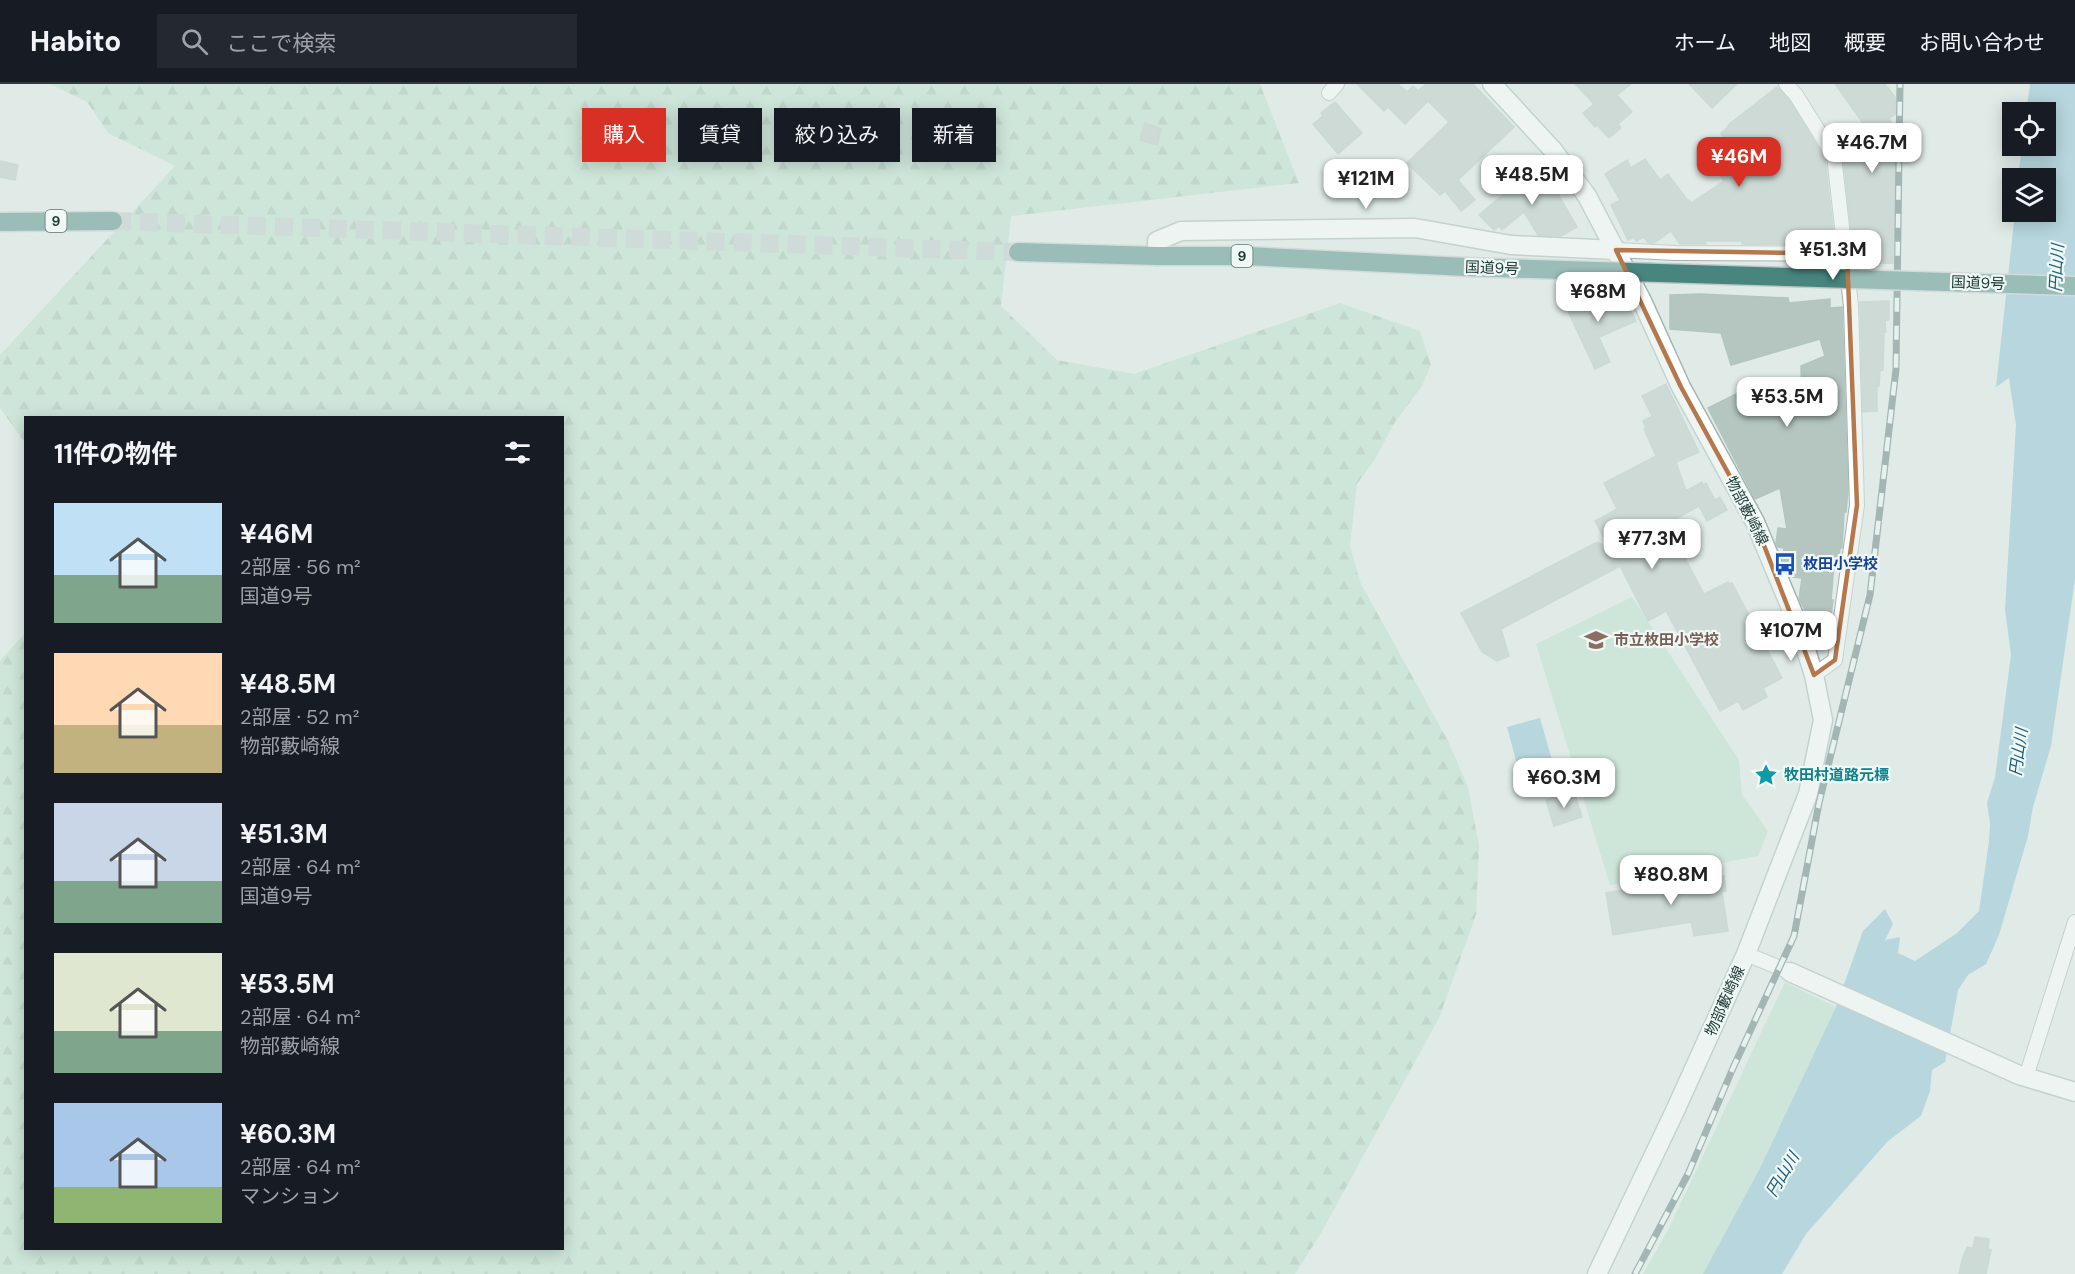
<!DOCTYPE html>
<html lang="ja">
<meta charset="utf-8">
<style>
body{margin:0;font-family:"DM Sans","Noto Sans JP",sans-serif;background:#242831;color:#f1f3f6;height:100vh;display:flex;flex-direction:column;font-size:22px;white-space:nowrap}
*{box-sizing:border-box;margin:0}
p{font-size:20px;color:#9ea1a6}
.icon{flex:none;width:33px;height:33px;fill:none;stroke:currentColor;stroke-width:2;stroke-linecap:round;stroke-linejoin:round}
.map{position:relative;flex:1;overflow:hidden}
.details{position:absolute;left:24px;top:332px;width:540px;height:834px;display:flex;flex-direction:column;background:#171b24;border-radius:0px;box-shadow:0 3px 15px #0003}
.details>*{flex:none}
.banner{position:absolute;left:582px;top:24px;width:570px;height:54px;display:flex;gap:12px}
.tools{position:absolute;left:2002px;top:18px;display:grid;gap:12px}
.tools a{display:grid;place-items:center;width:54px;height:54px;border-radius:0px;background:#171b24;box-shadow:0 3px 15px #0003;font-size:30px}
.price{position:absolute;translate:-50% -51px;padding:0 14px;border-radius:12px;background:#fff;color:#222;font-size:20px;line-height:39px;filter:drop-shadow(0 2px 3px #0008)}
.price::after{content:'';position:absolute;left:50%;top:36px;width:18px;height:14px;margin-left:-9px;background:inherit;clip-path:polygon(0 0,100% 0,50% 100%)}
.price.on{background:#d93025;color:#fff}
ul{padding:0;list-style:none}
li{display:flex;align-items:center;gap:18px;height:150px;padding:0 30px}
li span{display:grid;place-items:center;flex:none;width:168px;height:120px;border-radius:0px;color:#555}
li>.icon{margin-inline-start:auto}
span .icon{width:72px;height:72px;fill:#fffc;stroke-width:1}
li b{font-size:26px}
h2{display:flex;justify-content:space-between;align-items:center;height:72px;padding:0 30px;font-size:26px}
.chip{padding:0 21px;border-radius:0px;background:#171b24;box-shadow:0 3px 15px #0003;font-size:21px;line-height:54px}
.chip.on{background:#d93025;color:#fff}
header{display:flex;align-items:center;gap:36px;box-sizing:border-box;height:84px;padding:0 30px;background:#171b24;border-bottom:2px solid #363941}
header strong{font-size:28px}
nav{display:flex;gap:33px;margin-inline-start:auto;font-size:21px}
.search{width:420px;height:54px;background:#242831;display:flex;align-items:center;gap:15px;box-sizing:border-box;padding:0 21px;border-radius:0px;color:#9ea1a6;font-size:22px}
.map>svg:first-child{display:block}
.forest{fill:url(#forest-firs)}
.green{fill:#b8ddc7}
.water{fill:#86bcd2}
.building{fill:#b5c6c1;stroke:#b2c5c0;stroke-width:1.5}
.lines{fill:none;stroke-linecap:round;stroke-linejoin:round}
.trunk-tunnel{stroke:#bac8c5;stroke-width:18;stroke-dasharray:18 9;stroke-linecap:butt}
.minor-casing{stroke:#a3b3b0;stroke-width:16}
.tertiary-casing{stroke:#a3b3b0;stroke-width:21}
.secondary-casing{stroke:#9eb7b1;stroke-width:21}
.trunk-casing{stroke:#c1c8c7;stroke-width:21}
.minor{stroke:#fff;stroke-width:14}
.tertiary{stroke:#fff;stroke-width:18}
.secondary{stroke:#fff;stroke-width:18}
.trunk{stroke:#48857f;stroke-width:18}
.rail-casing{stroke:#5a7774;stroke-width:7}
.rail{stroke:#f0f8f5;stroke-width:4.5;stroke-dasharray:14;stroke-linecap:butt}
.trunk-bridge-casing{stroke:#c1c8c7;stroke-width:21;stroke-linecap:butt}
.trunk-bridge{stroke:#48857f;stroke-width:18}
.marked{fill:none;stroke:#b4784c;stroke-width:4.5;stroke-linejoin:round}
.labels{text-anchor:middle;stroke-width:4.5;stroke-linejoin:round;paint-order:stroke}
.shield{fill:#f0f8f5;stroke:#5e7471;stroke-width:1.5}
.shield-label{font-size:14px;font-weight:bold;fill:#203c38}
.street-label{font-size:15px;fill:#203c38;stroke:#f0f8f5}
.transit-label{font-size:15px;font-weight:bold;fill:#164399;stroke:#f0f8f5;text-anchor:start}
.education-label{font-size:15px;font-weight:bold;fill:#785e54;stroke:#f0f8f5;text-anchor:start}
.culture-label{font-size:15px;font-weight:bold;fill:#0d838f;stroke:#f0f8f5;text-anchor:start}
.water-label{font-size:16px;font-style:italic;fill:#1a5c78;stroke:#f0f8f5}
</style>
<header>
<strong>Habito</strong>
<div class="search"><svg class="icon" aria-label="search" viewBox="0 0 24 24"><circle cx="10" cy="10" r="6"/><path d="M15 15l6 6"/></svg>ここで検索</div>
<nav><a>ホーム</a><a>地図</a><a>概要</a><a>お問い合わせ</a></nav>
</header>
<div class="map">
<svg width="2075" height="1190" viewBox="0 0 2075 1190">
<defs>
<pattern id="forest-firs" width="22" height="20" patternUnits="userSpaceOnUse" patternTransform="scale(1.5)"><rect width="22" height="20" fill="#b8ddc7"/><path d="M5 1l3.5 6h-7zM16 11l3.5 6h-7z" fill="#9ebfac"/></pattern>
</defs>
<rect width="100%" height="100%" fill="#e0ebe8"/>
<path class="forest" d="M50 0H1260L1299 99 1011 132 1001 222 1057 276 1134 290 1340 219 1420 247 1431 281 1422 302 1395 338 1375 375 1357 400 1350 462 1360 498 1448 657 1468 703 1479 762 1476 831 1439 934 1321 1149 1295 1190H0V577L25 549 26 1164H562V333H26L25 359 0 324V271L175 82 108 49 87 18Z"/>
<g class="green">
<path d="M1632 513 1739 676 1742 711 1768 747 1758 772 1610 801 1536 560Z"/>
<path d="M1785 898 1836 923 1760 1084 1703 1190H1643L1669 1144Z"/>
</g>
<g class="water">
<path d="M2030 0H2075V495L2051 662 2033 723 2028 752 1999 851 1986 880 1968 891 1958 906 1945 978 1932 986 1930 1007 1921 1032 1888 1057 1806 1150 1782 1190H1703L1760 1084 1836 923 1863 847 1885 825 1893 840 1885 856 1900 853 1898 869 1915 877 1957 849 1979 827 1989 757 1990 739 1987 719 1995 693 2011 571 2005 525 2016 341 2009 294 1996 303 2015 128H2046V94H2018L2022 62H2046V28H2026Z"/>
<path d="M1540 634 1558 697 1524 706 1507 643Z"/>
</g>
<g class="building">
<path d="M1357 0H1398L1407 8 1413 2 1428 17 1405 40 1388 23 1384 27Z"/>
<path d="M1426 0H1473L1514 43 1458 96 1475 116 1461 127 1445 107 1440 111 1407 79 1449 38 1418 7Z"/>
<path d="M1575 0H1631L1617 11 1632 28 1618 40 1621 44 1609 54 1597 41 1595 43 1583 29 1594 20Z"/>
<path d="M1689 0H1737L1712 24Z"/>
<path d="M1835 0H1885L1895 13 1896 30 1889 34 1899 54 1888 59 1899 87 1898 151 1893 154V179L1855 180 1856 169 1853 164 1843 71 1837 60 1868 46Z"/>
<path d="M1777 3 1789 16 1825 75 1835 161 1742 160V157H1705L1706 160H1680L1671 147 1654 159H1648L1644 153 1636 157 1634 153 1628 156 1611 121 1620 116 1605 90 1627 76 1631 84 1645 75 1660 96 1668 90 1688 117 1689 116 1691 119 1724 97 1711 76 1731 62 1721 49 1729 42 1728 41Z"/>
<path d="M1335 18 1362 49 1338 70 1313 40 1323 32 1321 29Z"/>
<path d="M1145 39 1161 45 1157 61 1140 56Z"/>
<path d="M0 77 18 81 15 96 0 93Z"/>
<path d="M1549 86 1563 103 1557 108 1577 143 1561 152 1538 151 1524 128 1502 146 1499 142 1494 146 1479 131 1531 87 1538 96Z"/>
<path d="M1577 206 1581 216 1583 215 1586 221 1602 214 1605 219 1624 211 1636 237 1599 253 1610 278 1595 285 1566 223 1568 222 1564 212Z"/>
<path d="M1700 210 1788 214 1789 219 1830 215V224L1842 223 1848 406 1846 428H1844L1842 464H1840L1838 482 1834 481 1831 516H1833L1828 554 1814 553 1806 528 1799 515 1802 494 1793 493 1794 484 1786 483 1783 477 1784 464 1778 463 1776 459 1778 444 1787 445 1780 404 1755 415 1708 324 1760 298 1770 325 1800 322 1799 313 1802 312 1801 282 1825 272 1820 255 1731 281 1721 249 1670 245V211Z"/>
<path d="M1889 217V236H1885L1886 248H1884L1883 286 1880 287 1879 302 1877 301V327L1863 328 1860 218Z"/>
<path d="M1666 300 1699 368 1676 378 1686 407 1702 398 1703 401 1706 399 1715 416 1720 413 1727 426 1707 437 1699 422 1667 440 1704 510 1728 498 1730 500 1732 499 1782 594 1763 604 1767 613 1743 626 1738 617 1720 627 1666 527 1648 537 1620 482 1501 545 1509 572 1497 577 1482 568 1461 529 1597 458 1610 465 1595 437 1617 425 1604 399 1656 372 1644 345 1646 344 1643 337 1652 332 1642 312Z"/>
<path d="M1574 708 1582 733 1554 742 1546 716Z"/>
<path d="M1710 785 1711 794 1724 792 1726 807 1722 808 1728 847 1694 852 1691 838 1613 851 1606 809 1691 796 1689 788Z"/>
<path d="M1975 1153 1989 1155 1988 1165 1991 1166 1986 1190H1959L1962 1176 1967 1163 1973 1164Z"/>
</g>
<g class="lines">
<path class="trunk-tunnel" d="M113 137 1018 168"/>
<g class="minor-casing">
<g id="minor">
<path d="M1786 0 1796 11 1834 72 1851 222 1857 421 1835 576 1814 591"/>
<path d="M1329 9 1337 0"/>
<path d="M1616 166 1675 169 1847 170"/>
<path d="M1746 870 1790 888"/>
<path d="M2026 993 2075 838"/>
</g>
</g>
<g class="tertiary-casing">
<g id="tertiary">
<path d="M1157 172V157L1181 147 1415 144 1511 161 1616 166"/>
<path d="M1790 888 2019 991 2075 1008"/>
</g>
</g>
<g class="secondary-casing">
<path id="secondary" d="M1492 0 1552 65 1587 112 1642 217 1681 303 1755 438 1798 541 1814 591 1823 636 1808 710 1746 870 1674 1029 1597 1190"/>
</g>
<g class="trunk-casing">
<g id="trunk">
<path d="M0 138 113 137"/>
<path d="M1018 168 1157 172H1247L1466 183"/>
</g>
</g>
<use href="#minor" class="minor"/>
<use href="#tertiary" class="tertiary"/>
<use href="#secondary" class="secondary"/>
<use href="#trunk" class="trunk"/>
<g class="rail-casing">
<path id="rail" d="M1635 1190 1688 1090 1733 984 1794 852 1819 719 1870 511 1896 285 1900 0"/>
</g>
<use href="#rail" class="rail"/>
<g class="trunk-bridge-casing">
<path id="trunk-bridge" d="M1466 183 2075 202"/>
</g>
<use href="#trunk-bridge" class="trunk-bridge"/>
</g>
<path d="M0 0H2075V1190H0ZM1616 166 1847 170 1857 421 1835 576 1814 591 1755 438 1681 303Z" fill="#e0ebe8" fill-opacity=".55" fill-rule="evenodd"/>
<path class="marked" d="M1616 166 1847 170 1857 421 1835 576 1814 591 1755 438 1681 303Z"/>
<defs>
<g id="bus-bare" transform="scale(1.8)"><path d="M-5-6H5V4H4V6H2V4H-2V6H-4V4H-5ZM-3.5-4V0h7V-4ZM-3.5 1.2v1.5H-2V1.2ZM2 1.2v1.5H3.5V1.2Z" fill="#1a4fb4" stroke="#f0f8f5" stroke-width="2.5" paint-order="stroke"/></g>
<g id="school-bare" transform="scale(1.8)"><path d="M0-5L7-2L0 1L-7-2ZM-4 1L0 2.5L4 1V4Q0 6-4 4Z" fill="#8d6e63" stroke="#f0f8f5" stroke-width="2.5" paint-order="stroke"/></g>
<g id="sight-bare" transform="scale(1.8)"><path d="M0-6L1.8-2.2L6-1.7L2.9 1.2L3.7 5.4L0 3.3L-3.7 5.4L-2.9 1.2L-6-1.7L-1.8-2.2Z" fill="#0f9aa8" stroke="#f0f8f5" stroke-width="2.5" paint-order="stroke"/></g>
</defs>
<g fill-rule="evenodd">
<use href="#bus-bare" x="1785" y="480"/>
<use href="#school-bare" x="1596" y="556"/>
<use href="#sight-bare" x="1766" y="691"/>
</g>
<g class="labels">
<g class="shield">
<rect x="45.5" y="126" width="21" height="22" rx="4.5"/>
<rect x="1231.5" y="161" width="21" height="22" rx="4.5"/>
</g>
<g class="shield-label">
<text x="56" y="142">9</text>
<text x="1242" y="177">9</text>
</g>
<g class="street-label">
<text transform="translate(1492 184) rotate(2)" y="5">国道9号</text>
<text transform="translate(1978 199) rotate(2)" y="5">国道9号</text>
<text transform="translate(1747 427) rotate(63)" y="5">物部藪崎線</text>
<text transform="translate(1725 917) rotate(-66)" y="5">物部藪崎線</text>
</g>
<g class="transit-label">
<text x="1803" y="485">枚田小学校</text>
</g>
<g class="education-label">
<text x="1614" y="561">市立枚田小学校</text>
</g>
<g class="culture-label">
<text x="1784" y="696">牧田村道路元標</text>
</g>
<g class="water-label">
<text transform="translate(2056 184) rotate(-87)" y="6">円山川</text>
<text transform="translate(2018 668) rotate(-82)" y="6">円山川</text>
<text transform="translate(1782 1090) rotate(-59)" y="6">円山川</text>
</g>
</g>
</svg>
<div class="tools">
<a><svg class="icon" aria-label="locate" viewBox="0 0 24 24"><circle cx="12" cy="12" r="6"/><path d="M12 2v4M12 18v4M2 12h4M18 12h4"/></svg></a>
<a><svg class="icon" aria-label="layers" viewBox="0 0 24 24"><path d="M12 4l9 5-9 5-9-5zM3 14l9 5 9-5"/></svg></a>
</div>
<b class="price" style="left:1872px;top:90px">¥46.7M</b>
<b class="price on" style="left:1739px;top:104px">¥46M</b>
<b class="price" style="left:1532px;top:122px">¥48.5M</b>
<b class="price" style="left:1366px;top:126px">¥121M</b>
<b class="price" style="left:1833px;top:197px">¥51.3M</b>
<b class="price" style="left:1598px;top:239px">¥68M</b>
<b class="price" style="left:1787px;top:344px">¥53.5M</b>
<b class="price" style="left:1652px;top:486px">¥77.3M</b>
<b class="price" style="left:1791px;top:578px">¥107M</b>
<b class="price" style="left:1564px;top:725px">¥60.3M</b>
<b class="price" style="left:1671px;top:822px">¥80.8M</b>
<div class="banner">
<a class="chip on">購入</a>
<a class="chip">賃貸</a>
<a class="chip">絞り込み</a>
<a class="chip">新着</a>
</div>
<section class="details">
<h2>11件の物件<svg class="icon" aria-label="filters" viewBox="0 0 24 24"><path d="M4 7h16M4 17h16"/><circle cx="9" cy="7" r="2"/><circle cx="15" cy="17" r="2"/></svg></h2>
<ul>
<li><span style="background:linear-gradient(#bfe0f5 60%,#7fa58c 0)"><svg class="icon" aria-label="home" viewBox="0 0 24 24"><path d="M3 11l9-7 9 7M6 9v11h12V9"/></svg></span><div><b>¥46M</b><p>2部屋 · 56 m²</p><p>国道9号</p></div></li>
<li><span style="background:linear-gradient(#ffd9b3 60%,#c2b280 0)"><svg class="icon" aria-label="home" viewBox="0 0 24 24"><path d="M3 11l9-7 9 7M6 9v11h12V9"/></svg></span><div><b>¥48.5M</b><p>2部屋 · 52 m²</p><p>物部藪崎線</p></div></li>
<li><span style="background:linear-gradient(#c9d6e8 65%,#7fa58c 0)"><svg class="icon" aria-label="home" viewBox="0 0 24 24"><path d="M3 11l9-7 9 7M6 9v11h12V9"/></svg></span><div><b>¥51.3M</b><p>2部屋 · 64 m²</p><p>国道9号</p></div></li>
<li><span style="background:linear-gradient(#dfe7d0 65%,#7fa58c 0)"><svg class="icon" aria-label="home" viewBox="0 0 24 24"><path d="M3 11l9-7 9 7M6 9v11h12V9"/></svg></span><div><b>¥53.5M</b><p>2部屋 · 64 m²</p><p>物部藪崎線</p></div></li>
<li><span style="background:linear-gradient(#a9c7e8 70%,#8fb573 0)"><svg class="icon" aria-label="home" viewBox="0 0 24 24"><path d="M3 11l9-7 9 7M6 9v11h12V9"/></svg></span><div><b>¥60.3M</b><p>2部屋 · 64 m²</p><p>マンション</p></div></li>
</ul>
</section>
</div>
